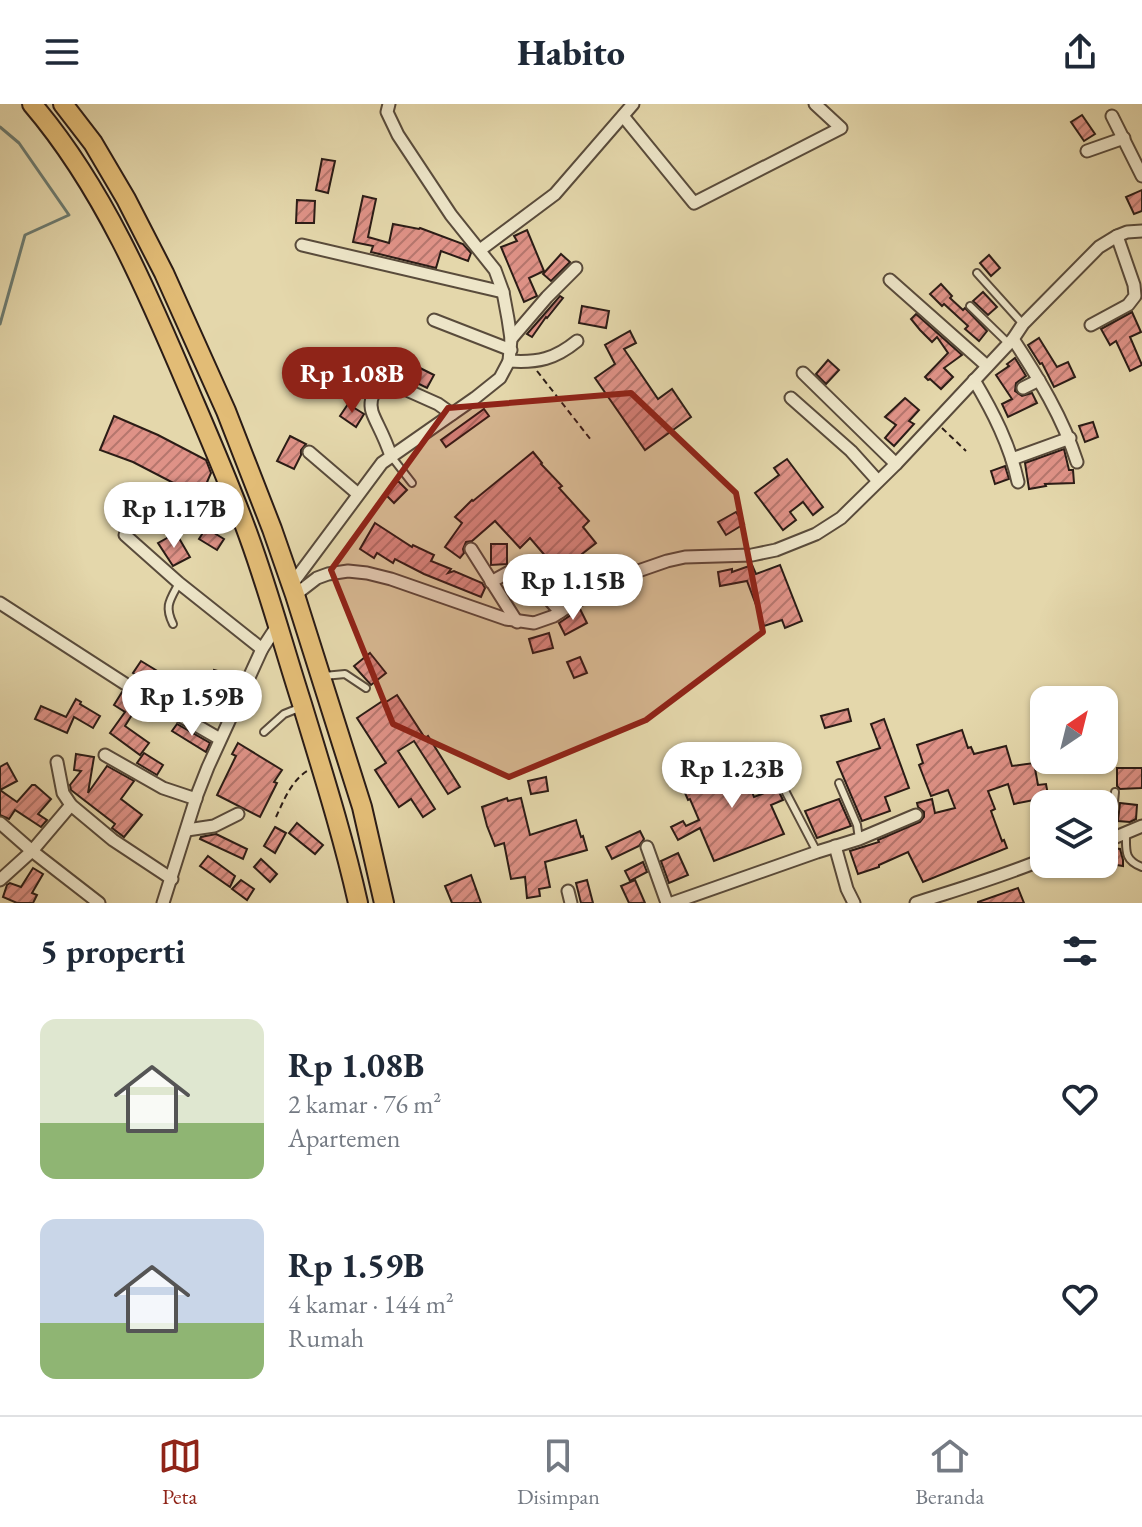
<!DOCTYPE html>
<html lang="id">
<meta charset="utf-8">
<style>
body{margin:0;font-family:"EB Garamond",serif;background:#f2f2f3;color:#1f2937;height:100vh;display:flex;flex-direction:column;font-size:30px;white-space:nowrap}
*{box-sizing:border-box;margin:0}
p{font-size:26px;color:#747a83}
.icon{flex:none;width:44px;height:44px;fill:none;stroke:currentColor;stroke-width:2;stroke-linecap:round;stroke-linejoin:round}
.map{position:relative;height:799px;overflow:hidden}
.details{display:flex;flex-direction:column;background:#fff;flex:1}
.details>*{flex:none}
.needle{width:52px;rotate:35deg}
.controls{position:absolute;left:1030px;top:582px;display:grid;gap:16px}
.controls a{display:grid;place-items:center;width:88px;height:88px;border-radius:16px;background:#fff;box-shadow:0 2px 6px #0004;font-size:40px}
.price{position:absolute;translate:-50% -68px;padding:0 18px;border-radius:28px;background:#fff;color:#222;font-size:26px;line-height:52px;filter:drop-shadow(0 2px 4px #0008)}
.price::after{content:'';position:absolute;left:50%;top:48px;width:24px;height:18px;margin-left:-12px;background:inherit;clip-path:polygon(0 0,100% 0,50% 100%)}
.price.on{background:#8f2418;color:#fff}
ul{padding:0;list-style:none}
li{display:flex;align-items:center;gap:24px;height:200px;padding:0 40px}
li span{display:grid;place-items:center;flex:none;width:224px;height:160px;border-radius:16px;color:#555}
li>.icon{margin-inline-start:auto}
span .icon{width:96px;height:96px;fill:#fffc;stroke-width:1}
li b{font-size:34px}
h2{display:flex;justify-content:space-between;align-items:center;height:96px;padding:0 40px;font-size:34px}
header{display:flex;justify-content:space-between;align-items:center;height:104px;padding:0 40px;background:#fff;font-size:36px;font-weight:800}
.menu{display:flex;justify-content:space-around;align-items:center;height:112px;border-top:2px solid #e0e1e3;background:#fff;font-size:22px;color:#747a83}
.menu a{display:grid;justify-items:center;gap:4px}
.menu .on{color:#8f2418}
.map>svg:first-child{display:block}
.lines{fill:none;stroke-linecap:round;stroke-linejoin:round}
.stream{stroke:#6b7a70;stroke-width:3}
.building{fill:url(#building-hatch);stroke:#2b1c16;stroke-width:2}
.lane-casing{stroke:#594b3b;stroke-width:10}
.street-casing{stroke:#594b3b;stroke-width:15}
.primary-casing{stroke:#2b1c16;stroke-width:22}
.path{stroke:#2b1c16;stroke-width:2;stroke-dasharray:6 4;stroke-linecap:butt}
.lane{stroke:#ede5c8;stroke-width:6}
.street{stroke:#ede5c8;stroke-width:11}
.primary{stroke:#e2bc76;stroke-width:18}
.marked{fill:#8f2418;fill-opacity:0.2;stroke:#8f2418;stroke-width:6;stroke-linejoin:round}
</style>
<header><svg class="icon" aria-label="menu" viewBox="0 0 24 24"><path d="M4 6h16M4 12h16M4 18h16"/></svg>Habito<svg class="icon" aria-label="share" viewBox="0 0 24 24"><path d="M12 15V3M7 8l5-5 5 5M5 13v7h14v-7"/></svg></header>
<div class="map">
<svg width="1142" height="799" viewBox="0 0 1142 799">
<defs>
<pattern id="building-hatch" width="6" height="6" patternUnits="userSpaceOnUse" patternTransform="scale(2)"><rect width="6" height="6" fill="#df9287"/><path d="M-1 1l2-2M0 6l6-6M5 7l2-2" fill="none" stroke="#b5766d"/></pattern>
</defs>
<rect width="100%" height="100%" fill="#e4d7ab"/>
<filter id="stains"><feTurbulence type="fractalNoise" baseFrequency=".0025" numOctaves="4"/><feColorMatrix values="0 0 0 0 .2 0 0 0 0 .09 0 0 0 0 .02 0 0 0 .5 -.17"/></filter>
<radialGradient id="worn" r=".72"><stop offset=".6" stop-color="#630" stop-opacity="0"/><stop offset="1" stop-color="#630" stop-opacity=".3"/></radialGradient>
<g class="lines">
<path class="stream" d="M0 23 19 39 69 111 25 131 0 220"/>
</g>
<g class="building">
<path d="M1082 11 1095 30 1084 37 1071 18Z"/>
<path d="M322 55 335 57 328 89 316 86Z"/>
<path d="M1142 86V107L1134 110 1126 93Z"/>
<path d="M363 92 376 95 368 133 389 139 393 120 419 125 420 124 463 140 471 149 468 157 441 147 436 164 371 148 373 142 353 138Z"/>
<path d="M297 96 315 97 314 119H296Z"/>
<path d="M527 126 544 167 529 174 537 192 524 198 501 143 517 137 514 132Z"/>
<path d="M561 150 570 158 551 177 543 170Z"/>
<path d="M989 151 1000 164 991 172 980 159Z"/>
<path d="M941 180 952 192 950 194 963 206 965 204 987 227 979 237 965 225 968 222 944 200 942 202 930 190Z"/>
<path d="M983 188 997 203 988 211 973 197Z"/>
<path d="M560 192 563 194 547 214 546 213 532 233 527 230Z"/>
<path d="M582 202 609 207 606 224 579 219Z"/>
<path d="M1132 208 1141 228 1130 233 1142 261 1130 267 1116 237 1110 241 1101 225Z"/>
<path d="M916 210 962 251 944 264 953 273 941 285 930 275 928 276 925 273 948 249 937 233 932 238 920 226 911 215Z"/>
<path d="M630 227 636 239 624 245 658 295 672 285 691 313 645 346 595 274 615 260 605 241Z"/>
<path d="M1039 234 1057 263 1068 258 1075 273 1054 283 1042 259 1040 260 1028 241Z"/>
<path d="M1015 254 1026 272 1016 279 1015 287 1022 292 1032 289 1037 299 1008 313 1002 300 1012 295 996 271 1009 262 1007 260Z"/>
<path d="M828 256 839 266 826 280 816 270Z"/>
<path d="M351 257 367 265 356 285 340 277Z"/>
<path d="M416 262 434 271 427 284 409 275Z"/>
<path d="M905 294 919 306 909 317 914 320 894 342 885 334 896 321 885 313Z"/>
<path d="M348 300 364 310 356 323 340 312Z"/>
<path d="M484 305 489 312 446 343 441 336Z"/>
<path d="M114 312 158 331 206 356 211 369 207 378 217 384 210 398 133 358 100 346Z"/>
<path d="M1093 318 1098 333 1085 338 1079 322Z"/>
<path d="M290 332 306 340 301 346V351L294 365 277 357Z"/>
<path d="M1064 345 1069 366H1073L1074 379 1045 380 1046 382 1029 385 1025 359Z"/>
<path d="M533 348 542 359 541 360 562 382 559 384 589 417 583 423 596 439 582 450 593 473 573 482 567 470 547 480 533 463 548 455 530 434 520 444 495 417 472 437 466 438 463 445 464 449 460 454 445 443 462 419 455 413 472 396 473 397Z"/>
<path d="M787 355 823 403 813 411 803 398 790 408 796 416 783 426 755 389 779 371 774 364Z"/>
<path d="M1005 362 1009 375 995 380 991 367Z"/>
<path d="M398 377 407 386 394 399 385 390Z"/>
<path d="M161 391 191 406 185 418 155 403Z"/>
<path d="M736 408 744 420 726 431 718 418Z"/>
<path d="M375 419 412 443 413 441 434 451 431 457 451 465 448 469 454 467 482 479 485 484 481 493 424 470 395 455 393 459 377 449 374 454 360 445Z"/>
<path d="M206 424 224 435 217 446 199 435Z"/>
<path d="M176 429 190 453 173 462 158 439Z"/>
<path d="M491 440H507V460L491 461Z"/>
<path d="M752 461 756 470 780 461 802 517 785 524 782 516 764 522 747 477 720 482 718 468 732 465V468Z"/>
<path d="M580 505 587 519 565 531 559 519Z"/>
<path d="M549 529 553 544 533 549 529 535Z"/>
<path d="M370 549 386 569 371 581 354 562Z"/>
<path d="M580 553 587 569 574 574 567 558Z"/>
<path d="M141 557 159 568 151 580 133 569Z"/>
<path d="M214 566 236 572 231 589 229 588 226 601 207 597Z"/>
<path d="M172 576 189 584 180 602 164 593Z"/>
<path d="M122 588 140 598 125 622 149 639 140 651 110 629 125 608 114 601Z"/>
<path d="M397 591 425 634 428 632 460 683 448 690 414 637 398 647 435 705 423 713 411 695 399 703 375 666 386 659 357 614 384 596 386 598Z"/>
<path d="M76 595 81 598 80 600 100 612 93 624 74 613 67 629 35 615 41 602 66 613Z"/>
<path d="M848 605 851 617 825 624 821 612Z"/>
<path d="M884 615 909 684 885 693 890 707 862 717 837 658 880 644 871 620Z"/>
<path d="M177 620 210 639 206 648 172 627Z"/>
<path d="M962 626 968 644 971 643 974 650 1006 642 1012 662 1034 659 1038 681 1046 680 1048 691 1044 694 1014 700 1008 680 988 687 995 705 991 707 1002 737 1004 736 1007 744 923 778 908 748 879 761V763L858 770 850 747 879 738 878 736 920 718 924 713V708L918 703 917 699 932 695 935 709 955 704 948 686 931 692 919 661 923 659 917 641Z"/>
<path d="M238 639 282 666 274 678 277 679 260 713 217 691 236 652 232 650Z"/>
<path d="M144 649 163 661 157 671 137 659Z"/>
<path d="M762 649 766 664 746 672 754 693 777 684 783 696 771 701 784 730 714 757 700 724 678 736 671 723 683 717 686 722 699 716 690 695 688 696 682 682Z"/>
<path d="M76 650 94 653 88 689 107 662 134 677 121 695 142 711 124 733 112 724 115 720 71 686 70 681 81 667 74 666Z"/>
<path d="M7 659 17 677 0 686V663Z"/>
<path d="M1117 664H1142V684L1120 685 1117 682Z"/>
<path d="M546 673 548 687 531 690 528 677Z"/>
<path d="M32 681H35L51 695 38 710 47 716 41 723 15 706 9 715 0 711V686L17 698Z"/>
<path d="M507 694 508 697 521 694 530 731 576 716 581 733 583 732 587 746 545 758 550 783 539 785 540 792 527 794 525 773 511 775 504 739 495 742 487 722 482 703Z"/>
<path d="M839 695 851 722 817 734 805 707Z"/>
<path d="M1120 699 1137 701 1136 715 1130 718 1118 717Z"/>
<path d="M297 719 323 741 315 750 289 729Z"/>
<path d="M275 723 286 729 275 749 264 742Z"/>
<path d="M640 727 644 735 639 742 612 755 606 743Z"/>
<path d="M216 730 247 745 243 755 200 735 201 733Z"/>
<path d="M1112 744 1120 745 1123 756V762L1104 759V746Z"/>
<path d="M678 749 688 771 669 779 661 757Z"/>
<path d="M208 752 235 772 230 783 200 762Z"/>
<path d="M261 755 277 770 270 778 254 763Z"/>
<path d="M643 758 647 768 630 777 625 767Z"/>
<path d="M33 764 43 770 32 789 37 791 33 799H17L3 793 7 781 10 779 21 783Z"/>
<path d="M471 771 481 799H452L445 782Z"/>
<path d="M241 776 254 785 247 796 232 785Z"/>
<path d="M587 776 593 799H581L576 779Z"/>
<path d="M635 776 645 799H629L621 782Z"/>
<path d="M1018 784 1024 799H978V798Z"/>
</g>
<g class="lines">
<g class="lane-casing">
<g id="lane">
<path d="M977 169 1023 220"/>
<path d="M970 202 1008 239"/>
<path d="M391 352 412 379"/>
<path d="M173 520C164 502 170 496 179 479"/>
<path d="M324 572 345 570 366 584"/>
<path d="M264 628 284 610 299 604"/>
<path d="M769 656 817 748"/>
<path d="M839 679 857 721 859 735"/>
<path d="M1049 697 1050 700"/>
<path d="M1126 730C1126 747 1124 756 1142 763"/>
<path d="M1110 736 1115 688"/>
</g>
</g>
<g class="street-casing">
<g id="street">
<path d="M623 12 694 99 841 24 815 0"/>
<path d="M1112 12 1142 72"/>
<path d="M1087 47 1124 34"/>
<path d="M302 141 503 188"/>
<path d="M480 146 555 90 633 0"/>
<path d="M890 176 987 262"/>
<path d="M434 216 511 246"/>
<path d="M1091 221 1128 201 1135 192 1134 181 1117 132"/>
<path d="M511 235 547 193 576 164"/>
<path d="M1013 235C1038 273 1063 314 1077 358"/>
<path d="M509 257C538 259 555 255 577 237"/>
<path d="M803 269 896 360"/>
<path d="M382 275 438 300 452 310"/>
<path d="M974 276C993 308 1010 341 1018 378"/>
<path d="M1023 284 1039 276"/>
<path d="M791 294 851 347 878 377"/>
<path d="M309 348 358 390"/>
<path d="M391 352C373 299 355 309 395 258"/>
<path d="M1012 355 1070 334"/>
<path d="M125 431 179 479 262 545"/>
<path d="M471 445 517 518"/>
<path d="M491 478 509 468 524 466 560 508"/>
<path d="M292 480 382 359 475 294 500 274 509 257 511 235 508 215 503 188 495 166 451 111 398 31 387 8 389 0"/>
<path d="M295 491 317 474 328 470 348 467 367 469 391 475 506 515 534 519 554 512 574 499 618 474 667 457 685 453 752 451 776 446 816 430 841 414 896 360 1013 235 1023 220 1099 143 1117 132 1127 128 1142 127"/>
<path d="M0 499 130 583 220 635"/>
<path d="M105 651 163 684 196 695"/>
<path d="M57 658 63 689 71 701 113 736 172 775"/>
<path d="M0 719 32 747 99 799"/>
<path d="M187 726 214 722 238 710"/>
<path d="M1104 738 1142 722"/>
<path d="M835 742 847 785 854 799"/>
<path d="M647 743 667 799"/>
<path d="M0 776 32 747 71 701"/>
<path d="M568 787 571 799"/>
<path d="M163 799 197 691 208 663 262 545 277 522"/>
<path d="M672 799 817 748 859 735 916 711"/>
<path d="M916 799C959 785 1003 772 1044 755"/>
</g>
</g>
<g class="primary-casing">
<g id="primary">
<path d="M32 0C103 83 147 187 189 286 210 335 231 383 249 433 269 488 284 544 302 600 322 666 343 732 358 799"/>
<path d="M63 0 93 39 126 95 164 169 226 307 272 425 295 491 362 703 384 799"/>
</g>
</g>
<g class="path">
<path d="M537 267 591 336"/>
<path d="M942 324 966 347"/>
<path d="M276 713C284 696 292 675 309 666"/>
</g>
<use href="#lane" class="lane"/>
<use href="#street" class="street"/>
<use href="#primary" class="primary"/>
</g>
<path class="marked" d="M631 289 736 389 763 528 646 616 509 673 393 620 331 466 448 304Z"/>
<rect width="100%" height="100%" filter="url(#stains)"/>
<rect width="100%" height="100%" fill="url(#worn)"/>
</svg>
<div class="controls">
<a><svg class="needle" viewBox="-14 -14 28 28"><path d="M0-13l5 13h-10z" fill="#e53935"/><path d="M0 13l5-13h-10z" fill="#747a83"/></svg></a>
<a><svg class="icon" aria-label="layers" viewBox="0 0 24 24"><path d="M12 4l9 5-9 5-9-5zM3 14l9 5 9-5"/></svg></a>
</div>
<b class="price on" style="left:352px;top:311px">Rp 1.08B</b>
<b class="price" style="left:174px;top:446px">Rp 1.17B</b>
<b class="price" style="left:573px;top:518px">Rp 1.15B</b>
<b class="price" style="left:192px;top:634px">Rp 1.59B</b>
<b class="price" style="left:732px;top:706px">Rp 1.23B</b>
</div>
<section class="details">
<h2>5 properti<svg class="icon" aria-label="filters" viewBox="0 0 24 24"><path d="M4 7h16M4 17h16"/><circle cx="9" cy="7" r="2"/><circle cx="15" cy="17" r="2"/></svg></h2>
<ul>
<li><span style="background:linear-gradient(#dfe7d0 65%,#8fb573 0)"><svg class="icon" aria-label="home" viewBox="0 0 24 24"><path d="M3 11l9-7 9 7M6 9v11h12V9"/></svg></span><div><b>Rp 1.08B</b><p>2 kamar · 76 m²</p><p>Apartemen</p></div><svg class="icon" aria-label="heart" viewBox="0 0 24 24"><path d="M12 20l-8-8c-3-5 5-10 8-4 3-6 11-1 8 4z"/></svg></li>
<li><span style="background:linear-gradient(#c9d6e8 65%,#8fb573 0)"><svg class="icon" aria-label="home" viewBox="0 0 24 24"><path d="M3 11l9-7 9 7M6 9v11h12V9"/></svg></span><div><b>Rp 1.59B</b><p>4 kamar · 144 m²</p><p>Rumah</p></div><svg class="icon" aria-label="heart" viewBox="0 0 24 24"><path d="M12 20l-8-8c-3-5 5-10 8-4 3-6 11-1 8 4z"/></svg></li>
</ul>
</section>
<nav class="menu">
<a class="on"><svg class="icon" aria-label="map" viewBox="0 0 24 24"><path d="M3 6l6-2 6 2 6-2v14l-6 2-6-2-6 2zM9 4v14M15 6v14"/></svg>Peta</a>
<a><svg class="icon" aria-label="saved" viewBox="0 0 24 24"><path d="M7 4h10v16l-5-4-5 4z"/></svg>Disimpan</a>
<a><svg class="icon" aria-label="home" viewBox="0 0 24 24"><path d="M3 11l9-7 9 7M6 9v11h12V9"/></svg>Beranda</a>
</nav>
